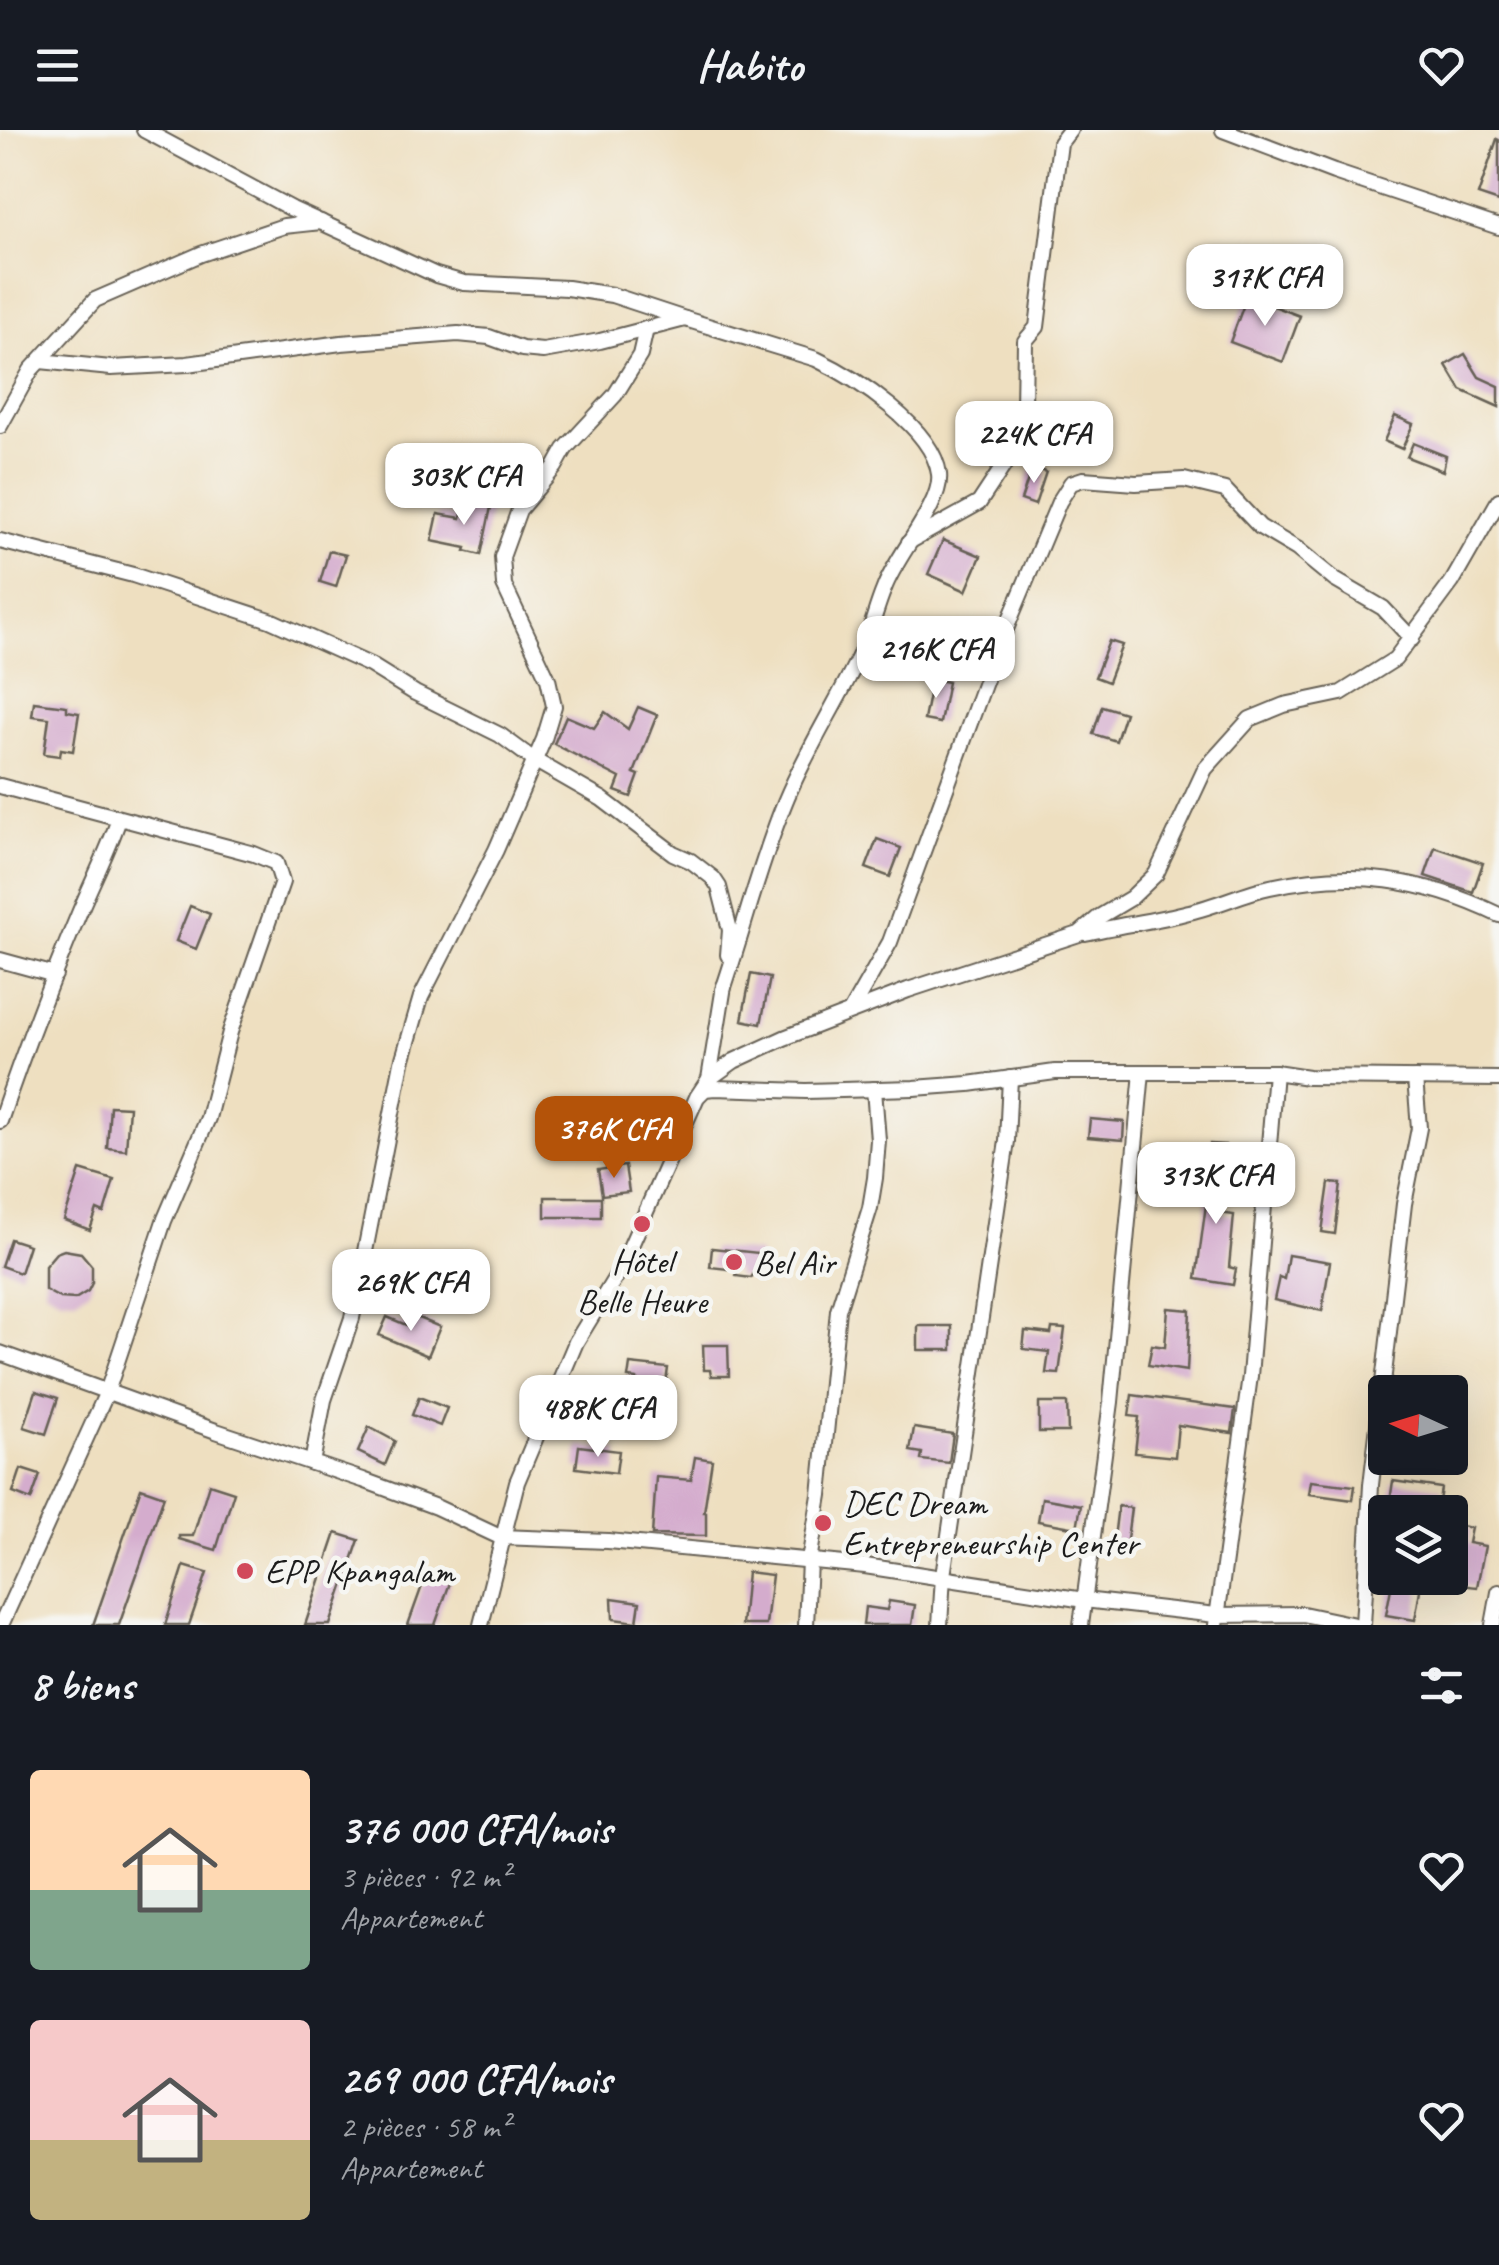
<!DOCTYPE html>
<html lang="fr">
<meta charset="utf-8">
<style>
body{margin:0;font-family:Caveat,sans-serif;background:#242831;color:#f1f3f6;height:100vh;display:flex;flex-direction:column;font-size:38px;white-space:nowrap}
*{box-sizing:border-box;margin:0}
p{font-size:32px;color:#9ea1a6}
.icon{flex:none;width:55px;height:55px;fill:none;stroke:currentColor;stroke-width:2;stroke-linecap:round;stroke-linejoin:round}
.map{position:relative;height:1495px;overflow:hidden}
.drawer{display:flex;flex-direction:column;background:#171b24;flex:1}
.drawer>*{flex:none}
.needle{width:65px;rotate:274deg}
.buttons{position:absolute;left:1368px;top:1245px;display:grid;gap:20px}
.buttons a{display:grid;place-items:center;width:100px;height:100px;border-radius:10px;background:#171b24;box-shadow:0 10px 40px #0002;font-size:50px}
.price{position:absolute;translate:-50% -85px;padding:0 22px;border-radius:20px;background:#fff;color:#222;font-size:32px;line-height:65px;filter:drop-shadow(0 2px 5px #0008)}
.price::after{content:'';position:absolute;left:50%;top:60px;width:30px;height:22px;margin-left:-15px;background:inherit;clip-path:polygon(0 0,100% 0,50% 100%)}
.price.selected{background:#b45309;color:#fff}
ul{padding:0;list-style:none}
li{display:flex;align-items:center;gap:30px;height:250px;padding:0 30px}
li span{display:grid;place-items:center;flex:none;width:280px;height:200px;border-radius:10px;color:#555}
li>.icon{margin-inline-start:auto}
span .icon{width:120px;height:120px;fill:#fffc;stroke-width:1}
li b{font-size:42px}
h2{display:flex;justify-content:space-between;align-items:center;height:120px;padding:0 30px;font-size:42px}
header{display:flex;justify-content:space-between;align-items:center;height:130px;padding:0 30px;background:#171b24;font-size:45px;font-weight:700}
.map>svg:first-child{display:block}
.building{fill:#d4accd}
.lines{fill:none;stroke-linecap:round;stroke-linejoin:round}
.street-casing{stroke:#666055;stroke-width:18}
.street{stroke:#fff;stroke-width:14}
.poi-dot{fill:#d1495b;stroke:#f6f6f2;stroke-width:4}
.labels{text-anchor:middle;stroke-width:9;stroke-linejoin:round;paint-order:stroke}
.poi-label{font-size:35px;fill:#1c1c1c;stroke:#f6f6f2;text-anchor:start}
</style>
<header><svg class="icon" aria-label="menu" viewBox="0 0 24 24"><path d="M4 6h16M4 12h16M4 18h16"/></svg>Habito<svg class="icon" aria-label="heart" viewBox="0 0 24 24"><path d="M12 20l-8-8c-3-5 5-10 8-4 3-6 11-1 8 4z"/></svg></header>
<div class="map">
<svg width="1499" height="1495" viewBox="0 0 1499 1495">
<rect width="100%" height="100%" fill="#f6f6f2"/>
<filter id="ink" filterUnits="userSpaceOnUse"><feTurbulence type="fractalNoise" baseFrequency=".01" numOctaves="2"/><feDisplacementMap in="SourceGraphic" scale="20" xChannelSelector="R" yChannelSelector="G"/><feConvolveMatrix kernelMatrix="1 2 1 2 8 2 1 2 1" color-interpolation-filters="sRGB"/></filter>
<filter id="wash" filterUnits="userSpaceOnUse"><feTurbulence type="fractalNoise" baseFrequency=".0048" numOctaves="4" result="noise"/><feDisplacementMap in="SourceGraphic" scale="40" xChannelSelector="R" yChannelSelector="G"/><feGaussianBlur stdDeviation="2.25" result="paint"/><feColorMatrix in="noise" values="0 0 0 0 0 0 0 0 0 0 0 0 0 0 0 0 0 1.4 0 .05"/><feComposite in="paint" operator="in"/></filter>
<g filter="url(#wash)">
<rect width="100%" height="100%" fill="#eedfc0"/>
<g id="blocks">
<g class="building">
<path d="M1497 9 1499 10V72L1478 65Z"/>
<path d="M1247 166 1300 186 1283 232 1230 212Z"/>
<path d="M1465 224 1479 247 1499 256V277L1461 260 1446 235Z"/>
<path d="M1395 286 1413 294 1402 319 1384 311Z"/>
<path d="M1413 313 1446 326 1443 341 1407 327Z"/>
<path d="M1032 337 1046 342 1035 375 1021 370Z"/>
<path d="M465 371 491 377 481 425 465 421 466 418 432 411 438 384 461 388Z"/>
<path d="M943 410 981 426 966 461 928 444Z"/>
<path d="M329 421 346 425 336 457 320 452Z"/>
<path d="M1109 511 1122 515 1108 552 1095 547Z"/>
<path d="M932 549 948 552 940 593 924 590Z"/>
<path d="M34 572 67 576V581L79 583 73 621 61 619 60 626 44 624 49 588 32 586Z"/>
<path d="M1102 576 1125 583 1116 611 1093 604Z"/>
<path d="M638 577 657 585 634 643 639 645 631 667 615 661 620 648 554 614 566 586 594 598 605 582 628 599Z"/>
<path d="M877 709 901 718 890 747 866 738Z"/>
<path d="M1435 717 1483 733 1473 762 1425 746Z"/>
<path d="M190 776 210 784 196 819 176 811Z"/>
<path d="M751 844 770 848 761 894 742 890Z"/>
<path d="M110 976 129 977 126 1020 107 1018Z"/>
<path d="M1090 989 1124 992 1123 1010 1088 1007Z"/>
<path d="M1210 1014 1225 1015 1219 1083 1234 1085 1229 1137 1236 1139 1233 1155 1196 1149 1207 1067 1205 1066Z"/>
<path d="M625 1036 629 1062 602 1065 598 1040Z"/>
<path d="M80 1040 114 1050 104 1083 97 1080 90 1100 64 1090Z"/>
<path d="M1329 1053 1341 1054 1335 1104 1322 1102Z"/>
<rect x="545" y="1067" width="56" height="20"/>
<path d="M10 1109 29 1115 20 1143 1 1136Z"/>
<path d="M712 1118 759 1123 758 1137 751 1148 736 1146 737 1140 710 1137Z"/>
<path d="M64 1120 81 1123 92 1136V1153L88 1161 75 1169 60 1168 45 1160V1136L56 1123Z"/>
<path d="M1288 1125 1330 1132 1322 1181 1274 1170 1279 1147 1284 1149Z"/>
<path d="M1168 1178 1190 1180 1187 1241 1148 1235 1152 1215 1165 1217Z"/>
<path d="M411 1185 440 1197 428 1226 379 1205 387 1187 406 1195Z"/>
<rect x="918" y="1196" width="34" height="24"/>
<path d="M1052 1198 1065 1199 1059 1244 1046 1243 1049 1222 1023 1219 1025 1201 1051 1204Z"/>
<path d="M703 1215H728L729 1246H711L710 1240H704Z"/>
<path d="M630 1234 668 1238 663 1275 648 1273 650 1259 636 1258 637 1249 628 1248Z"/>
<path d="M36 1261 58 1268 46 1304 24 1297Z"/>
<path d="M1132 1265 1235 1279 1232 1303 1178 1295 1175 1327 1135 1323 1139 1287 1129 1286Z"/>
<path d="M419 1267 447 1278 440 1296 412 1285Z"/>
<path d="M1039 1273H1067L1068 1302H1039Z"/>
<path d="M369 1297 395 1311 385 1335 358 1322Z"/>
<path d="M914 1298 953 1304 949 1333 921 1330 922 1323 910 1321Z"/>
<path d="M579 1316 619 1321 616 1343 576 1338Z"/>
<path d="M695 1327 712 1330 704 1382H706V1406L652 1405 656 1347 691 1350Z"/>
<path d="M21 1339 40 1345 31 1370 13 1363Z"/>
<path d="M1311 1351 1355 1356 1353 1370 1309 1364Z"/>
<path d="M1393 1351 1441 1358 1438 1378 1390 1371Z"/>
<path d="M209 1354 234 1362 216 1420 179 1409V1406H193Z"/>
<path d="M141 1358 164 1366 141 1433 119 1495H93Z"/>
<path d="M1042 1368 1081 1375 1077 1398 1038 1391Z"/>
<path d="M1118 1376 1131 1378 1126 1417 1113 1416Z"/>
<path d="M1450 1394 1471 1398 1468 1413 1485 1416 1477 1457 1450 1454Z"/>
<path d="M336 1403 359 1410 334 1483 330 1495H305Z"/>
<path d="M184 1436 207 1443 189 1495H165Z"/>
<path d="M427 1442 451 1450 435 1495H408Z"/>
<path d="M747 1442 772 1445 766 1495H742Z"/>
<path d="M1384 1448H1422L1415 1490 1386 1485 1391 1458Z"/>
<path d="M612 1468 640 1472 637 1492 613 1489Z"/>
<path d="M889 1471 915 1475 912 1495H863L865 1477 887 1480Z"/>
</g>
</g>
</g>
<g filter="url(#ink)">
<use href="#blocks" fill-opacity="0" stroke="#666055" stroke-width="2.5"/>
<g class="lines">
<g class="street-casing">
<g id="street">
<path d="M144 0 292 79 436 145 464 153 567 158 612 165 685 189"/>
<path d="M1223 0 1334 42 1499 97"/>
<path d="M40 231 111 238 187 234 341 213 458 204 489 207 522 219 543 221 600 211 685 189 816 229C856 248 933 298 939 344 943 374 895 426 884 459 876 478 872 497 864 516 840 569 807 618 785 672 760 733 744 798 723 860"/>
<path d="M0 296 31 240 95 170 201 124 284 96 321 92"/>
<path d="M0 411 133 445 270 490 370 535 415 563 500 605 534 630 602 669 673 723 691 731 713 748 719 757 730 800 728 825"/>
<path d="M909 412 979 373 1010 326 1019 307 1024 279 1025 211 1037 197 1060 13 1070 0"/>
<path d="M0 656 254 724 276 733 282 752 230 902 208 988 164 1091 107 1262 1 1495"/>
<path d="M1085 803C1119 795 1155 791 1189 782 1217 776 1242 763 1270 757 1353 739 1422 748 1499 785"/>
<path d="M0 830 55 845"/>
<path d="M850 882 890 812 993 530 1059 372 1071 353 1083 349 1136 353 1184 350 1225 360 1260 397 1297 419 1335 450 1383 478 1412 509"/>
<path d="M709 949 724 856"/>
<path d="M699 965 705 959 715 958 806 961 914 958 969 954 1055 942H1275L1308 947 1499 949"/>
<path d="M0 991C24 920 51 850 80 781 93 750 108 721 119 689"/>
<path d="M0 1223 216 1301 363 1350 436 1377 500 1407 608 1411 865 1436 1084 1470 1216 1485 1303 1484 1355 1495"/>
<path d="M312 1333 324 1270 352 1188 402 932 421 867 496 720 544 609 554 576 548 549 504 455 502 427 519 380 555 337 565 319 615 265 640 225 646 199"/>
<path d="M481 1495 517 1352 576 1212 620 1140 697 967 709 949 734 931 784 908 908 860 1079 804 1099 787 1131 768 1156 744 1205 639 1250 589 1284 575 1341 563 1395 529 1452 452 1499 370"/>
<path d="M806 1495 809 1431 820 1365 838 1180 870 1078 875 1048 878 1010 874 959"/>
<path d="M940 1495 943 1446 1007 1011 1010 948"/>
<path d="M1081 1495 1111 1272 1142 942"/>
<path d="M1216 1495 1250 1246 1275 942"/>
<path d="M1363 1495 1371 1355 1404 1074 1419 998 1415 948"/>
<path d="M1493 1495 1499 1462"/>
</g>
</g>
<use href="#street" class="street"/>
</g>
</g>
<g class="poi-dot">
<circle cx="642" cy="1094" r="10"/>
<circle cx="734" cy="1132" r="10"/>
<circle cx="823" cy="1393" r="10"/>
<circle cx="245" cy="1441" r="10"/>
</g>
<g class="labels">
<g class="poi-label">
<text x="642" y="1143" text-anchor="middle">Hôtel<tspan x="642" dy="40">Belle Heure</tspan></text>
<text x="754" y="1144">Bel Air</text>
<text x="843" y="1385">DEC Dream<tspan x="843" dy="40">Entrepreneurship Center</tspan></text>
<text x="265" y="1453">EPP Kpangalam</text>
</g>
</g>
</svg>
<div class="buttons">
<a><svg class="needle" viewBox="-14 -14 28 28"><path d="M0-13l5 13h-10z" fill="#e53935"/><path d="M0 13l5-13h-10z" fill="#9ea1a6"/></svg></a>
<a><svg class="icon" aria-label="layers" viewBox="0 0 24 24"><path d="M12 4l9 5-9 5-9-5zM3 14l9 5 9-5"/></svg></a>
</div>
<b class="price" style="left:1265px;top:199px">317K CFA</b>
<b class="price" style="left:1034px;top:356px">224K CFA</b>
<b class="price" style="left:464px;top:398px">303K CFA</b>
<b class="price" style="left:936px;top:571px">216K CFA</b>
<b class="price selected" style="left:614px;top:1051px">376K CFA</b>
<b class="price" style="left:1216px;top:1097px">313K CFA</b>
<b class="price" style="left:411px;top:1204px">269K CFA</b>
<b class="price" style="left:598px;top:1330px">488K CFA</b>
</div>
<section class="drawer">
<h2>8 biens<svg class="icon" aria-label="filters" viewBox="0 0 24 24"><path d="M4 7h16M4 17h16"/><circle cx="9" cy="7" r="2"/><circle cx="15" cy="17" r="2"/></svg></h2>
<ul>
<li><span style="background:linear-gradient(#ffd9b3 60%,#7fa58c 0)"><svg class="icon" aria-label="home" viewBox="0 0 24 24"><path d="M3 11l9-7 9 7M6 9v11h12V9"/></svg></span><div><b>376 000 CFA/mois</b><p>3 pièces · 92 m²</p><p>Appartement</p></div><svg class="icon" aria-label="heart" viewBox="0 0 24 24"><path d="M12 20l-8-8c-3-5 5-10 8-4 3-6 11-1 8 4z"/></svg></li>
<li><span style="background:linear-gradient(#f6c9c9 60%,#c2b280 0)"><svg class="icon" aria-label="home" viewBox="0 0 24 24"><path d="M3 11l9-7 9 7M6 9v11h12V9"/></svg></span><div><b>269 000 CFA/mois</b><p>2 pièces · 58 m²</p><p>Appartement</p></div><svg class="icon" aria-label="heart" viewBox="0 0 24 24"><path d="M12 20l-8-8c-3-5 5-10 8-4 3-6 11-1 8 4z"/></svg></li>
</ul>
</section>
